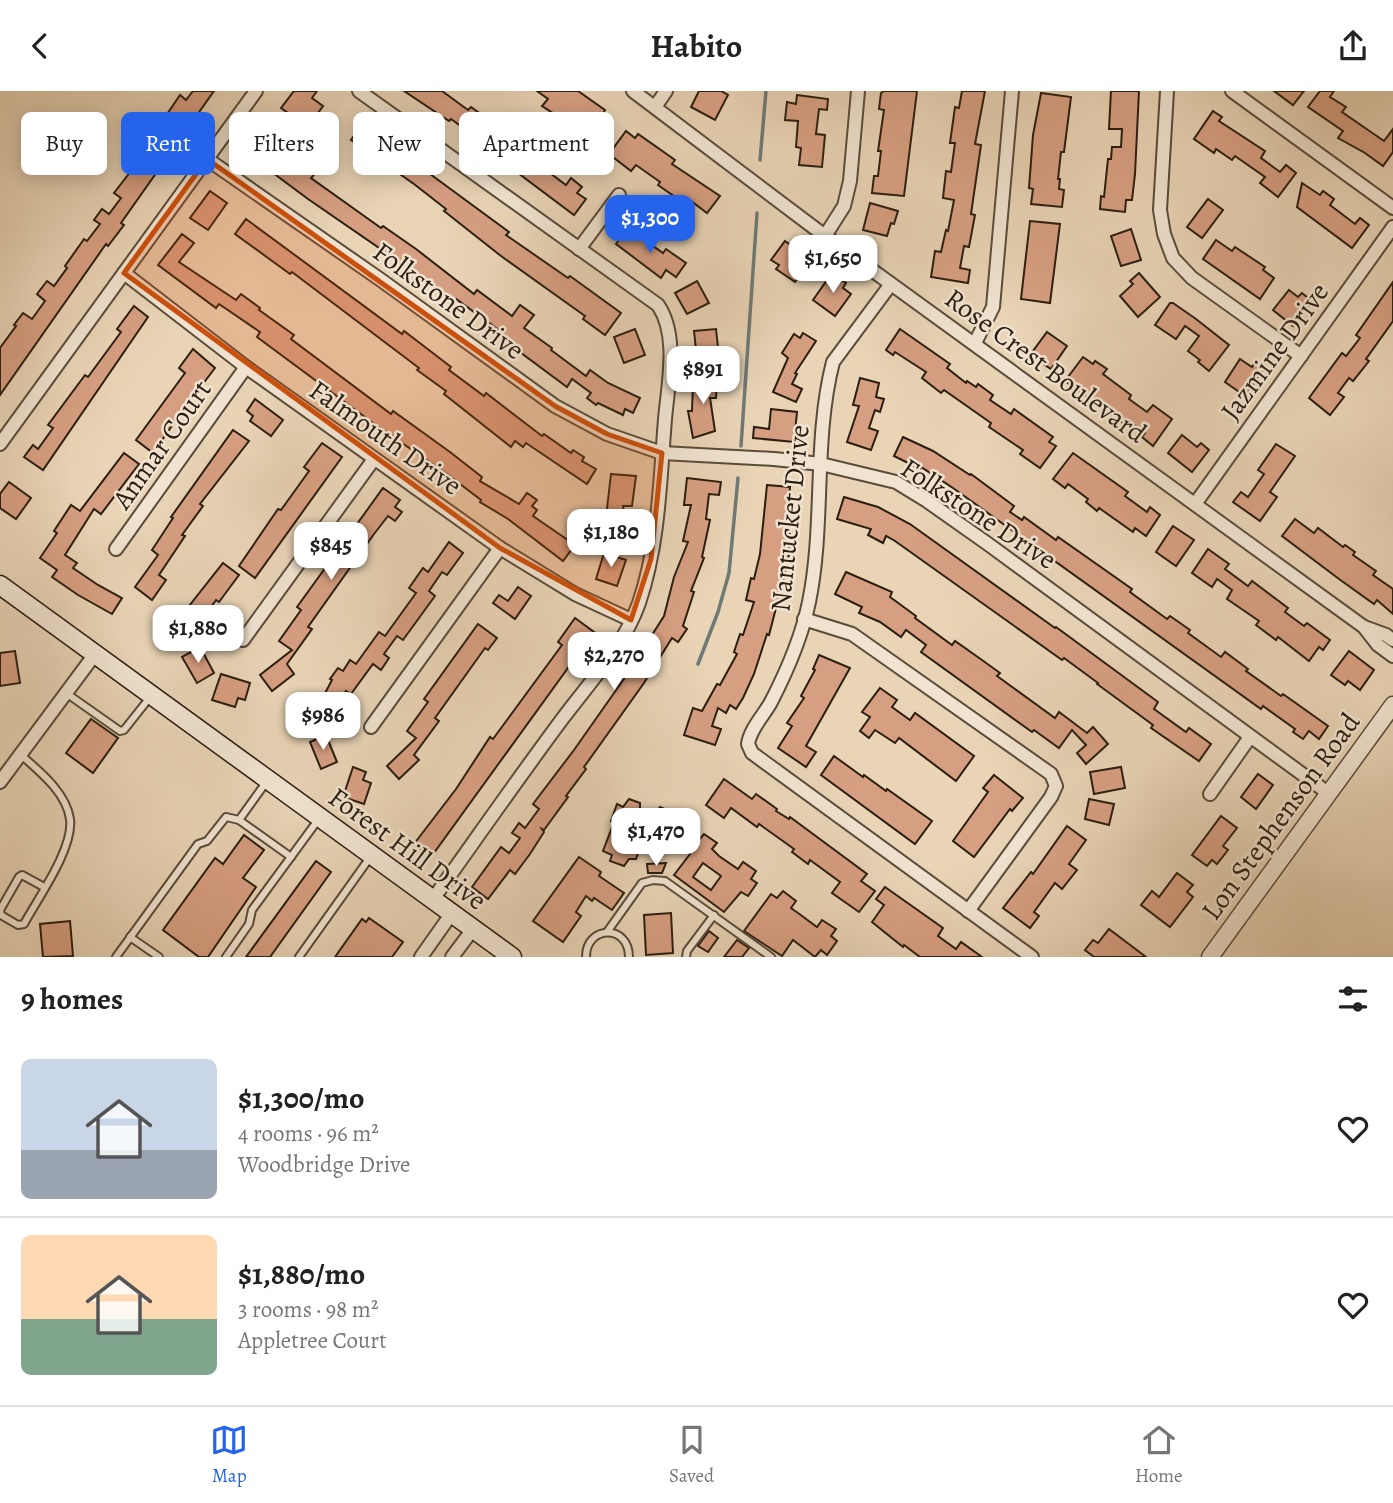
<!DOCTYPE html>
<meta charset="utf-8">
<style>
body{margin:0;font-family:Alegreya,serif;background:#f2f2f2;color:#222;height:100vh;display:flex;flex-direction:column;font-size:26px;white-space:nowrap}
*{box-sizing:border-box;margin:0}
p{font-size:23px;color:#767676}
.icon{flex:none;width:38px;height:38px;fill:none;stroke:currentColor;stroke-width:2;stroke-linecap:round;stroke-linejoin:round}
.map{position:relative;height:866px;overflow:hidden}
.side{display:flex;flex-direction:column;background:#fff;flex:1}
.side>*{flex:none}
.banner{position:absolute;left:21px;top:21px;width:700px;height:63px;display:flex;gap:14px}
.price{position:absolute;translate:-50% -60px;padding:0 16px;border-radius:14px;background:#fff;color:#222;font-size:23px;line-height:46px;filter:drop-shadow(0 2px 4px #0008)}
.price::after{content:'';position:absolute;left:50%;top:42px;width:21px;height:16px;margin-left:-10px;background:inherit;clip-path:polygon(0 0,100% 0,50% 100%)}
.price.selected{background:#2563eb;color:#fff}
ul{padding:0;list-style:none}
li{display:flex;align-items:center;gap:21px;height:175px;padding:0 21px}
li+li{border-top:2px solid #e0e0e0}
li span{display:grid;place-items:center;flex:none;width:196px;height:140px;border-radius:10px;color:#555}
li>.icon{margin-inline-start:auto}
span .icon{width:84px;height:84px;fill:#fffc;stroke-width:1}
li b{font-size:30px}
h2{display:flex;justify-content:space-between;align-items:center;height:84px;padding:0 21px;font-size:30px}
.pill{padding:0 24px;border-radius:10px;background:#fff;box-shadow:0 4px 18px #0003;font-size:24px;line-height:63px}
.pill.selected{background:#2563eb;color:#fff}
header{display:flex;justify-content:space-between;align-items:center;height:91px;padding:0 21px;background:#fff;font-size:32px;font-weight:700}
.tabs{display:flex;justify-content:space-around;align-items:center;height:98px;border-top:2px solid #e0e0e0;background:#fff;font-size:19px;color:#767676}
.tabs a{display:grid;justify-items:center;gap:4px}
.tabs .selected{color:#2563eb}
.map>svg:first-child{display:block}
.lines{fill:none;stroke-linecap:round;stroke-linejoin:round}
.stream{stroke:#6f7975;stroke-width:3.5}
.building{fill:#d79f82;stroke:#2b1e10;stroke-width:2;fill-rule:evenodd}
.service-casing{stroke:#5a4c3a;stroke-width:10}
.minor-casing{stroke:#5a4c3a;stroke-width:16}
.tertiary-casing{stroke:#5a4c3a;stroke-width:19}
.secondary-casing{stroke:#2b1e10;stroke-width:21}
.service{stroke:#f1e3d0;stroke-width:6}
.minor{stroke:#f1e3d0;stroke-width:12}
.tertiary{stroke:#f1e3d0;stroke-width:16}
.secondary{stroke:#f1e3d0;stroke-width:18}
.marked{fill:#cc500d;fill-opacity:0.2;stroke:#cc500d;stroke-width:5;stroke-linejoin:round}
.labels{text-anchor:middle;stroke-width:5;stroke-linejoin:round;paint-order:stroke}
.street-label{font-size:28px;fill:#2b1e10;stroke:#f1e3d0}
</style>
<header><svg class="icon" aria-label="back" viewBox="0 0 24 24"><path d="M15 5l-7 7 7 7"/></svg>Habito<svg class="icon" aria-label="share" viewBox="0 0 24 24"><path d="M12 15V3M7 8l5-5 5 5M5 13v7h14v-7"/></svg></header>
<div class="map">
<svg width="1393" height="866" viewBox="0 0 1393 866">
<rect width="100%" height="100%" fill="#e9d4b6"/>
<filter id="stains"><feTurbulence type="fractalNoise" baseFrequency=".00286" numOctaves="4"/><feColorMatrix values="0 0 0 0 .2 0 0 0 0 .09 0 0 0 0 .02 0 0 0 .5 -.17"/></filter>
<radialGradient id="worn" r=".72"><stop offset=".6" stop-color="#630" stop-opacity="0"/><stop offset="1" stop-color="#630" stop-opacity=".3"/></radialGradient>
<g class="lines">
<g class="stream">
<path d="M760 69 766 0"/>
<path d="M741 355 757 122"/>
<path d="M698 573 718 521 729 482 738 387"/>
</g>
</g>
<g class="building">
<path d="M193 0H214L121 132 124 134 108 155 106 153 0 304V257L16 235 14 234 23 222 32 228 45 210 37 203 47 190 54 195 67 177 65 175 84 148 87 150 100 133 94 129 102 118 109 123 121 107 114 102 155 49 144 41 154 28 161 32 180 4 186 9Z"/>
<path d="M294 0H317L312 7 323 15 308 36 281 17Z"/>
<path d="M404 0H442L468 19 471 16 496 34 493 39 566 94 571 87 582 96 577 102 586 108 574 124 486 58 488 55 451 28 449 30Z"/>
<path d="M537 0H578L605 19 601 26 608 31 596 50 542 15 548 8Z"/>
<path d="M699 0H721L728 4 715 29 691 16Z"/>
<path d="M884 0H917L904 105 872 102 874 85H878L881 60H878L884 19 879 18 881 2Z"/>
<path d="M962 0H985L975 53 981 54 971 123 975 124 969 156 964 155 960 177 970 179 968 192 931 186 935 160 941 161 946 139 948 140 954 109 943 107 946 80 951 81 955 52H950L955 16 959 17Z"/>
<path d="M1111 0H1139L1135 83 1132 109H1126L1125 121 1100 118 1101 105 1104 106 1108 68H1111L1112 56H1121L1122 38H1109Z"/>
<path d="M1274 0H1304L1293 14Z"/>
<path d="M1320 0H1334L1330 6 1346 16 1342 21 1384 50 1393 38V61L1383 75 1365 62 1338 47 1343 40 1308 16Z"/>
<path d="M1041 2 1071 6 1064 61H1061L1058 88H1060L1059 98 1064 99 1062 116 1031 113 1033 98 1029 97 1033 44Z"/>
<path d="M797 4 828 8 827 19 819 18 816 43 825 44 822 76 799 74 801 57 796 56 798 30 785 29 787 11 796 13Z"/>
<path d="M1213 20 1222 26 1219 30 1265 60 1261 67 1280 81 1286 74 1296 82 1278 106 1260 92 1265 86 1235 65 1232 69 1216 58 1214 62 1194 48Z"/>
<path d="M362 33 509 141 506 144 568 187 570 185 621 222 605 244 583 228 585 225 501 165 444 120 446 118 414 93 351 49Z"/>
<path d="M626 40 635 47 638 43 675 69 672 73 720 105 707 122 691 110 688 115 658 94 660 91 636 74 631 80 609 63Z"/>
<path d="M251 43 288 70 290 67 314 84 311 87 381 137 383 135 416 158 474 203 477 199 512 225 520 214 534 224 524 237 552 257 551 259 586 285 590 279 608 292 640 307 633 322 625 318 623 324 598 312 596 314 587 307 591 302 572 288 567 296 497 244 500 240 456 208 453 212 398 170 308 108 241 58Z"/>
<path d="M1302 92 1320 104 1323 100 1334 108 1330 114 1355 133 1360 127 1369 134 1352 157 1297 116Z"/>
<path d="M210 100 227 112 208 139 190 127Z"/>
<path d="M1208 108 1223 119 1202 147 1187 136Z"/>
<path d="M870 112 898 120 894 133 891 132 887 145 863 139Z"/>
<path d="M246 128 402 243 404 240 425 256 451 276 449 279 484 305 486 302 542 345 544 343 571 362 573 359 584 366 582 370 596 378 587 393 526 352 523 356 515 350 511 356 444 303 446 300 417 279 419 277 292 181 290 183 235 143Z"/>
<path d="M1030 130 1060 133 1050 212 1021 208Z"/>
<path d="M628 137 663 162 666 158 686 172 676 186 666 179 661 187 616 153Z"/>
<path d="M1131 138 1141 169 1121 175 1111 145Z"/>
<path d="M182 143 194 152 179 171 236 209 241 203 260 217 259 219 294 244 291 248 391 323 393 320 450 361 482 386 480 390 519 413 527 402 537 409 532 415 537 419 533 425 575 454 563 470 508 428 480 411 481 409 447 383 373 332 257 246 260 241 219 213 216 217 158 174Z"/>
<path d="M1216 149 1232 160 1235 156 1265 176 1263 179 1274 187 1260 208 1203 168Z"/>
<path d="M785 150 815 171 808 182 804 179 795 191 776 178 779 174 771 169Z"/>
<path d="M832 182 846 192 843 197 851 203 835 225 813 209Z"/>
<path d="M1139 182 1160 206 1138 226 1120 205 1133 193 1130 190Z"/>
<path d="M697 190 709 212 687 223 675 202Z"/>
<path d="M1393 191V230L1366 268 1369 270 1353 290 1349 287 1338 302 1344 306 1330 324 1309 307 1342 262 1346 265 1360 247 1356 244Z"/>
<path d="M1289 199 1298 206 1302 202 1312 210 1293 235 1273 219Z"/>
<path d="M1170 212H1173L1196 228 1229 254 1209 280 1198 271 1200 269 1188 260 1199 245 1185 235 1176 248 1155 234Z"/>
<path d="M134 215 148 226 43 379 24 366 33 354 38 358 53 337 48 334 85 284 88 286 121 241 117 238Z"/>
<path d="M635 238 645 264 624 272 614 246Z"/>
<path d="M716 238 719 266 697 268 694 240Z"/>
<path d="M900 238 950 273 947 277 966 292 967 290 976 296 978 293 993 304 990 309 1011 323 1014 318 1053 346 1049 351 1056 355 1040 377 1020 363 1023 359 989 336 991 332 944 299 941 302 922 287 926 281 895 261 893 264 886 259Z"/>
<path d="M1047 241 1067 255 1051 278 1030 264Z"/>
<path d="M803 242 816 250 795 282 797 283 792 293 802 298 796 311 773 301 788 267 782 262 794 243 800 247Z"/>
<path d="M193 258 215 277 202 294 201 293 153 362 136 349 185 282 179 277Z"/>
<path d="M1083 266 1093 273 1095 270 1107 278 1103 283 1131 304 1129 308 1147 321 1153 314 1172 328 1153 355 1142 346 1145 342 1126 328 1123 332 1065 290Z"/>
<path d="M1240 268 1252 276 1255 271 1264 278 1245 305 1225 291Z"/>
<path d="M700 283 717 284 716 307H710L715 340 693 347 688 320H692L693 293H699Z"/>
<path d="M860 287 879 292 876 306 884 308 880 321 875 319 869 337 878 340 871 359 847 351 859 315 853 314Z"/>
<path d="M255 308 283 329 271 345 250 330 253 325 247 320Z"/>
<path d="M771 318 797 321 794 351 753 347 754 336 769 338Z"/>
<path d="M233 339 249 350 200 413 203 415 182 444 185 445 159 484 166 489 152 509 135 496 158 464 152 459 173 427 171 426Z"/>
<path d="M1182 344 1197 356 1201 352 1209 359 1192 381 1168 362Z"/>
<path d="M903 346 933 360 970 384 971 383 1014 415 1010 421 1022 429 1024 426 1056 449 1058 446 1132 498 1130 501 1167 528 1170 525 1190 539 1188 542 1221 566 1225 561 1248 578 1246 580 1281 605 1283 603 1328 635 1319 648 1309 640 1303 648 1293 641 1295 638 1263 615 1261 618 953 397 921 376 920 378 894 365Z"/>
<path d="M322 352 342 366 255 487 239 475 278 418 281 419 309 380 304 376Z"/>
<path d="M1276 353 1295 365 1270 401 1277 406 1260 430 1233 411 1241 401 1248 406 1264 383 1258 379Z"/>
<path d="M124 362 139 373 101 423 94 418 65 464 77 472 73 477 98 494 122 507 112 523 78 504 52 486 57 479 40 467 57 442 54 440 71 414 80 420Z"/>
<path d="M1073 362 1128 401 1125 405 1147 421 1150 416 1160 424 1146 445 1135 437 1133 441 1099 417 1097 420 1086 411 1088 408 1068 393 1065 397 1053 388Z"/>
<path d="M611 383 636 385 632 415H623L629 449 600 454 596 431 605 430 604 427 606 426Z"/>
<path d="M687 387 721 391 719 404 709 403 706 428 710 429 702 466 704 467 691 500 694 501 683 535 687 538 678 551 672 547 644 592 584 676 586 678 566 705 568 706 544 739 542 738 544 741 530 763 515 783 510 779 488 808 472 796 501 756 509 762 520 747 512 742 519 732 525 737 539 718 533 713 574 659 652 548 650 547 664 525 674 486 688 451 683 450 691 414H684Z"/>
<path d="M9 391 31 407 16 428 0 417V403Z"/>
<path d="M767 394 790 396 786 435H790L789 463 782 494 769 544 767 543 754 583 743 607 736 618 730 614 726 622 718 617 712 635 721 638 715 654 684 644 693 617 702 620 717 593 720 594 737 563 734 561 740 543 743 544 754 511 746 509 751 487 754 488 760 463Z"/>
<path d="M383 397 400 409 395 416 402 421 395 430 388 425 374 443 308 536 312 538 287 573 294 583 272 600 260 584 292 559 279 550 301 519 297 516Z"/>
<path d="M844 406 878 416 910 433 1055 537 1056 536 1158 611 1154 618 1186 641 1189 637 1211 653 1199 670 1151 637 1153 634 1097 593 1098 592 1064 567 1062 569 895 450 886 445 883 452 868 444 871 438 837 428Z"/>
<path d="M1295 428 1314 442 1318 437 1343 456 1345 454 1355 461 1353 464 1376 480 1373 484 1393 498V523L1377 509 1374 513 1339 488 1282 445Z"/>
<path d="M1173 435 1194 449 1176 475 1156 461Z"/>
<path d="M449 451 463 462 447 484 442 481 429 500 435 505 403 549 397 545 384 563 389 567 381 579 373 573 351 603 346 600 328 631 306 618 314 604 322 608 332 589 330 588 338 577 343 580 350 569 356 573 379 541 385 545 416 502 409 497 423 477 428 481Z"/>
<path d="M1208 458 1229 473 1225 478 1248 495 1252 490 1288 517 1285 521 1304 535 1307 532 1330 549 1323 559 1319 556 1309 570 1278 546 1276 549 1256 534 1259 530 1227 508 1232 499 1217 488 1212 496 1192 482Z"/>
<path d="M604 462 626 469 617 495 596 488Z"/>
<path d="M223 472 239 484 219 511 216 509 193 541 178 529Z"/>
<path d="M846 481 892 501 890 506 916 525 915 527 952 554 955 550 982 569 1000 582 997 585 1055 627 1059 621 1087 642 1093 636 1108 653 1086 673 1077 662 1086 654 1072 639 1059 657 1034 639 1032 641 921 561 926 554 906 539 901 546 880 531 859 522 862 516 835 503Z"/>
<path d="M518 496 531 505 515 528 493 512 499 504 508 510Z"/>
<path d="M575 527 594 541 431 766 414 753 456 698 490 646 493 648 562 554 558 551Z"/>
<path d="M478 533 497 547 488 559 485 557 435 627 439 630 414 664 419 669 399 688 387 675 416 647 407 640 428 611 424 608Z"/>
<path d="M200 556 214 582 197 592 182 566Z"/>
<path d="M15 560 20 592 0 595V562Z"/>
<path d="M1349 560 1374 579 1360 599 1348 590 1345 594 1331 584Z"/>
<path d="M819 564 850 577 806 655 816 661 806 676 778 657 792 635 787 632 804 607 801 605 815 579 813 578Z"/>
<path d="M221 583 250 592 245 609 238 607 235 616 212 609Z"/>
<path d="M880 597 897 609 892 616 910 629 915 622 974 665 956 690 899 647 895 652 875 639 869 647 860 640 870 626 862 621Z"/>
<path d="M91 628 118 647 93 682 66 662Z"/>
<path d="M326 644 337 671 321 678 310 651Z"/>
<path d="M834 665 863 686 864 684 886 700 887 698 932 730 915 753 821 684Z"/>
<path d="M353 676 366 681 363 689 371 692 364 713 343 706Z"/>
<path d="M1121 676 1125 697 1094 703 1090 681Z"/>
<path d="M1258 683 1273 694 1256 718 1241 706Z"/>
<path d="M994 684 1023 707 1012 720 1010 718 974 766 953 750 988 701 983 697Z"/>
<path d="M724 688 752 708 756 703 777 718 776 720 789 728 790 726 867 783 861 790 875 800 859 821 832 802 840 791 810 769 808 773 792 761 794 758 759 733 757 736 731 717 724 727 706 714Z"/>
<path d="M629 708 640 712V719L654 724 660 716 674 722 672 726 681 733 675 747 669 745 664 753 644 746 636 768H629L624 775 610 770 612 764 603 760 614 731 611 730 617 713 623 716Z"/>
<path d="M1089 708 1114 713 1109 734 1085 728Z"/>
<path d="M1221 725 1237 737 1223 755 1228 759 1217 773 1212 769 1207 775 1192 764Z"/>
<path d="M1067 735 1086 749 1069 773 1077 779 1062 798 1055 792 1034 821 1039 825 1030 837 1003 817 1031 781 1033 783Z"/>
<path d="M704 743 717 752 712 758 719 765 738 778 743 771 756 780 751 788 757 792 748 805 741 801 724 821 674 784 690 763 685 759V756L693 745 699 749ZM703 772 721 785 711 799 693 786Z"/>
<path d="M244 744 264 759 243 787 256 796 208 866H199L163 839 215 767 223 773Z"/>
<path d="M579 766 601 781 599 785 624 802 612 819 594 807 592 810 586 805 576 821 581 825 563 851 533 830Z"/>
<path d="M316 770 331 781 270 866H246Z"/>
<path d="M666 772 662 782H648L647 773Z"/>
<path d="M1177 782 1193 794 1187 801 1193 806 1170 836 1141 814 1152 800 1159 806Z"/>
<path d="M885 796 943 837 938 845 956 858 961 851 982 866H920L904 854 903 856 872 831 884 814 876 808Z"/>
<path d="M783 800 796 810 791 817 798 822 817 836 822 829 836 838 831 845 837 850 827 864 821 859 815 866 793 849 782 865 744 840 771 803 777 807Z"/>
<path d="M671 822 673 862 646 864 644 824Z"/>
<path d="M369 827 403 851 392 866H335L362 828 366 831Z"/>
<path d="M70 830 73 865 43 866 40 833Z"/>
<path d="M1109 838 1146 866H1094L1085 859 1093 849 1098 852Z"/>
<path d="M709 840 718 847 708 861 698 855Z"/>
<path d="M737 849 749 857 742 866H724Z"/>
</g>
<g class="lines">
<g class="service-casing">
<g id="service">
<path d="M66 602 120 640 124 639 151 605"/>
<path d="M20 663C39 680 66 701 70 728 74 757 38 807 24 833L18 834 1 824 0 819 19 786 22 784 44 796"/>
<path d="M239 729 291 766"/>
<path d="M607 841 642 792 653 789 665 790 771 866"/>
<path d="M130 846 159 866"/>
<path d="M116 866 198 753 207 750 226 726 239 729 267 690"/>
<path d="M226 866 249 833 252 819 318 729"/>
<path d="M299 866 371 765"/>
<path d="M586 866C586 834 629 833 629 866"/>
<path d="M686 866 687 860 714 824"/>
</g>
</g>
<g class="minor-casing">
<g id="minor">
<path d="M359 0 658 214C679 245 668 293 665 328 660 390 659 453 639 512 624 555 590 591 563 627 519 686 476 748 433 808"/>
<path d="M633 0 825 145 1364 536 1378 554 1393 565"/>
<path d="M1167 0 1160 119 1164 143 1173 167 1192 187 1301 265"/>
<path d="M1232 0 1393 117"/>
<path d="M655 16 666 0"/>
<path d="M207 68 381 189 555 315 607 343 662 362 774 368 821 373 896 391 927 410 988 453 1328 702"/>
<path d="M825 145 844 115 850 90 858 0"/>
<path d="M579 158 619 104"/>
<path d="M124 182 246 276 500 457 575 503 631 529"/>
<path d="M891 193 833 271C813 349 825 433 809 511 802 545 787 580 771 611 764 624 750 638 748 653L752 662 1032 866"/>
<path d="M975 252 993 216 1012 0"/>
<path d="M0 353 256 0"/>
<path d="M1195 413 1393 136"/>
<path d="M116 458 246 276"/>
<path d="M804 528 852 543 1051 683 1056 695 1051 706 968 820"/>
<path d="M1364 536 1386 544 1393 549"/>
<path d="M243 549 374 368"/>
<path d="M371 636 500 457"/>
<path d="M0 691 95 563"/>
<path d="M1210 703 1250 646"/>
<path d="M421 866 452 822"/>
<path d="M452 866 473 838"/>
</g>
</g>
<g class="tertiary-casing">
<path id="tertiary" d="M1210 866 1393 614"/>
</g>
<g class="secondary-casing">
<path id="secondary" d="M0 494 512 866"/>
</g>
<use href="#service" class="service"/>
<use href="#minor" class="minor"/>
<use href="#tertiary" class="tertiary"/>
<use href="#secondary" class="secondary"/>
</g>
<path class="marked" d="M207 68 555 315 607 343 662 362 651 468 631 529 500 457 124 182Z"/>
<g class="labels">
<g class="street-label">
<text transform="translate(449 209) rotate(36)" y="10">Folkstone Drive</text>
<text transform="translate(1274 260) rotate(-54)" y="10">Jazmine Drive</text>
<text transform="translate(1046 274) rotate(36)" y="10">Rose Crest Boulevard</text>
<text transform="translate(386 346) rotate(35)" y="10">Falmouth Drive</text>
<text transform="translate(161 353) rotate(-55)" y="10">Anmar Court</text>
<text transform="translate(979 422) rotate(33)" y="10">Folkstone Drive</text>
<text transform="translate(789 427) rotate(-84)" y="10">Nantucket Drive</text>
<text transform="translate(1280 725) rotate(-54)" y="10">Lon Stephenson Road</text>
<text transform="translate(408 757) rotate(36)" y="10">Forest Hill Drive</text>
</g>
</g>
<rect width="100%" height="100%" filter="url(#stains)"/>
<rect width="100%" height="100%" fill="url(#worn)"/>
</svg>
<b class="price selected" style="left:650px;top:164px">$1,300</b>
<b class="price" style="left:833px;top:204px">$1,650</b>
<b class="price" style="left:703px;top:315px">$891</b>
<b class="price" style="left:611px;top:478px">$1,180</b>
<b class="price" style="left:331px;top:491px">$845</b>
<b class="price" style="left:198px;top:574px">$1,880</b>
<b class="price" style="left:614px;top:601px">$2,270</b>
<b class="price" style="left:323px;top:661px">$986</b>
<b class="price" style="left:656px;top:777px">$1,470</b>
<div class="banner">
<a class="pill">Buy</a>
<a class="pill selected">Rent</a>
<a class="pill">Filters</a>
<a class="pill">New</a>
<a class="pill">Apartment</a>
</div>
</div>
<section class="side">
<h2>9 homes<svg class="icon" aria-label="filters" viewBox="0 0 24 24"><path d="M4 7h16M4 17h16"/><circle cx="9" cy="7" r="2"/><circle cx="15" cy="17" r="2"/></svg></h2>
<ul>
<li><span style="background:linear-gradient(#c9d6e8 65%,#9aa5b1 0)"><svg class="icon" aria-label="home" viewBox="0 0 24 24"><path d="M3 11l9-7 9 7M6 9v11h12V9"/></svg></span><div><b>$1,300/mo</b><p>4 rooms · 96 m²</p><p>Woodbridge Drive</p></div><svg class="icon" aria-label="heart" viewBox="0 0 24 24"><path d="M12 20l-8-8c-3-5 5-10 8-4 3-6 11-1 8 4z"/></svg></li>
<li><span style="background:linear-gradient(#ffd9b3 60%,#7fa58c 0)"><svg class="icon" aria-label="home" viewBox="0 0 24 24"><path d="M3 11l9-7 9 7M6 9v11h12V9"/></svg></span><div><b>$1,880/mo</b><p>3 rooms · 98 m²</p><p>Appletree Court</p></div><svg class="icon" aria-label="heart" viewBox="0 0 24 24"><path d="M12 20l-8-8c-3-5 5-10 8-4 3-6 11-1 8 4z"/></svg></li>
</ul>
</section>
<nav class="tabs">
<a class="selected"><svg class="icon" aria-label="map" viewBox="0 0 24 24"><path d="M3 6l6-2 6 2 6-2v14l-6 2-6-2-6 2zM9 4v14M15 6v14"/></svg>Map</a>
<a><svg class="icon" aria-label="saved" viewBox="0 0 24 24"><path d="M7 4h10v16l-5-4-5 4z"/></svg>Saved</a>
<a><svg class="icon" aria-label="home" viewBox="0 0 24 24"><path d="M3 11l9-7 9 7M6 9v11h12V9"/></svg>Home</a>
</nav>
